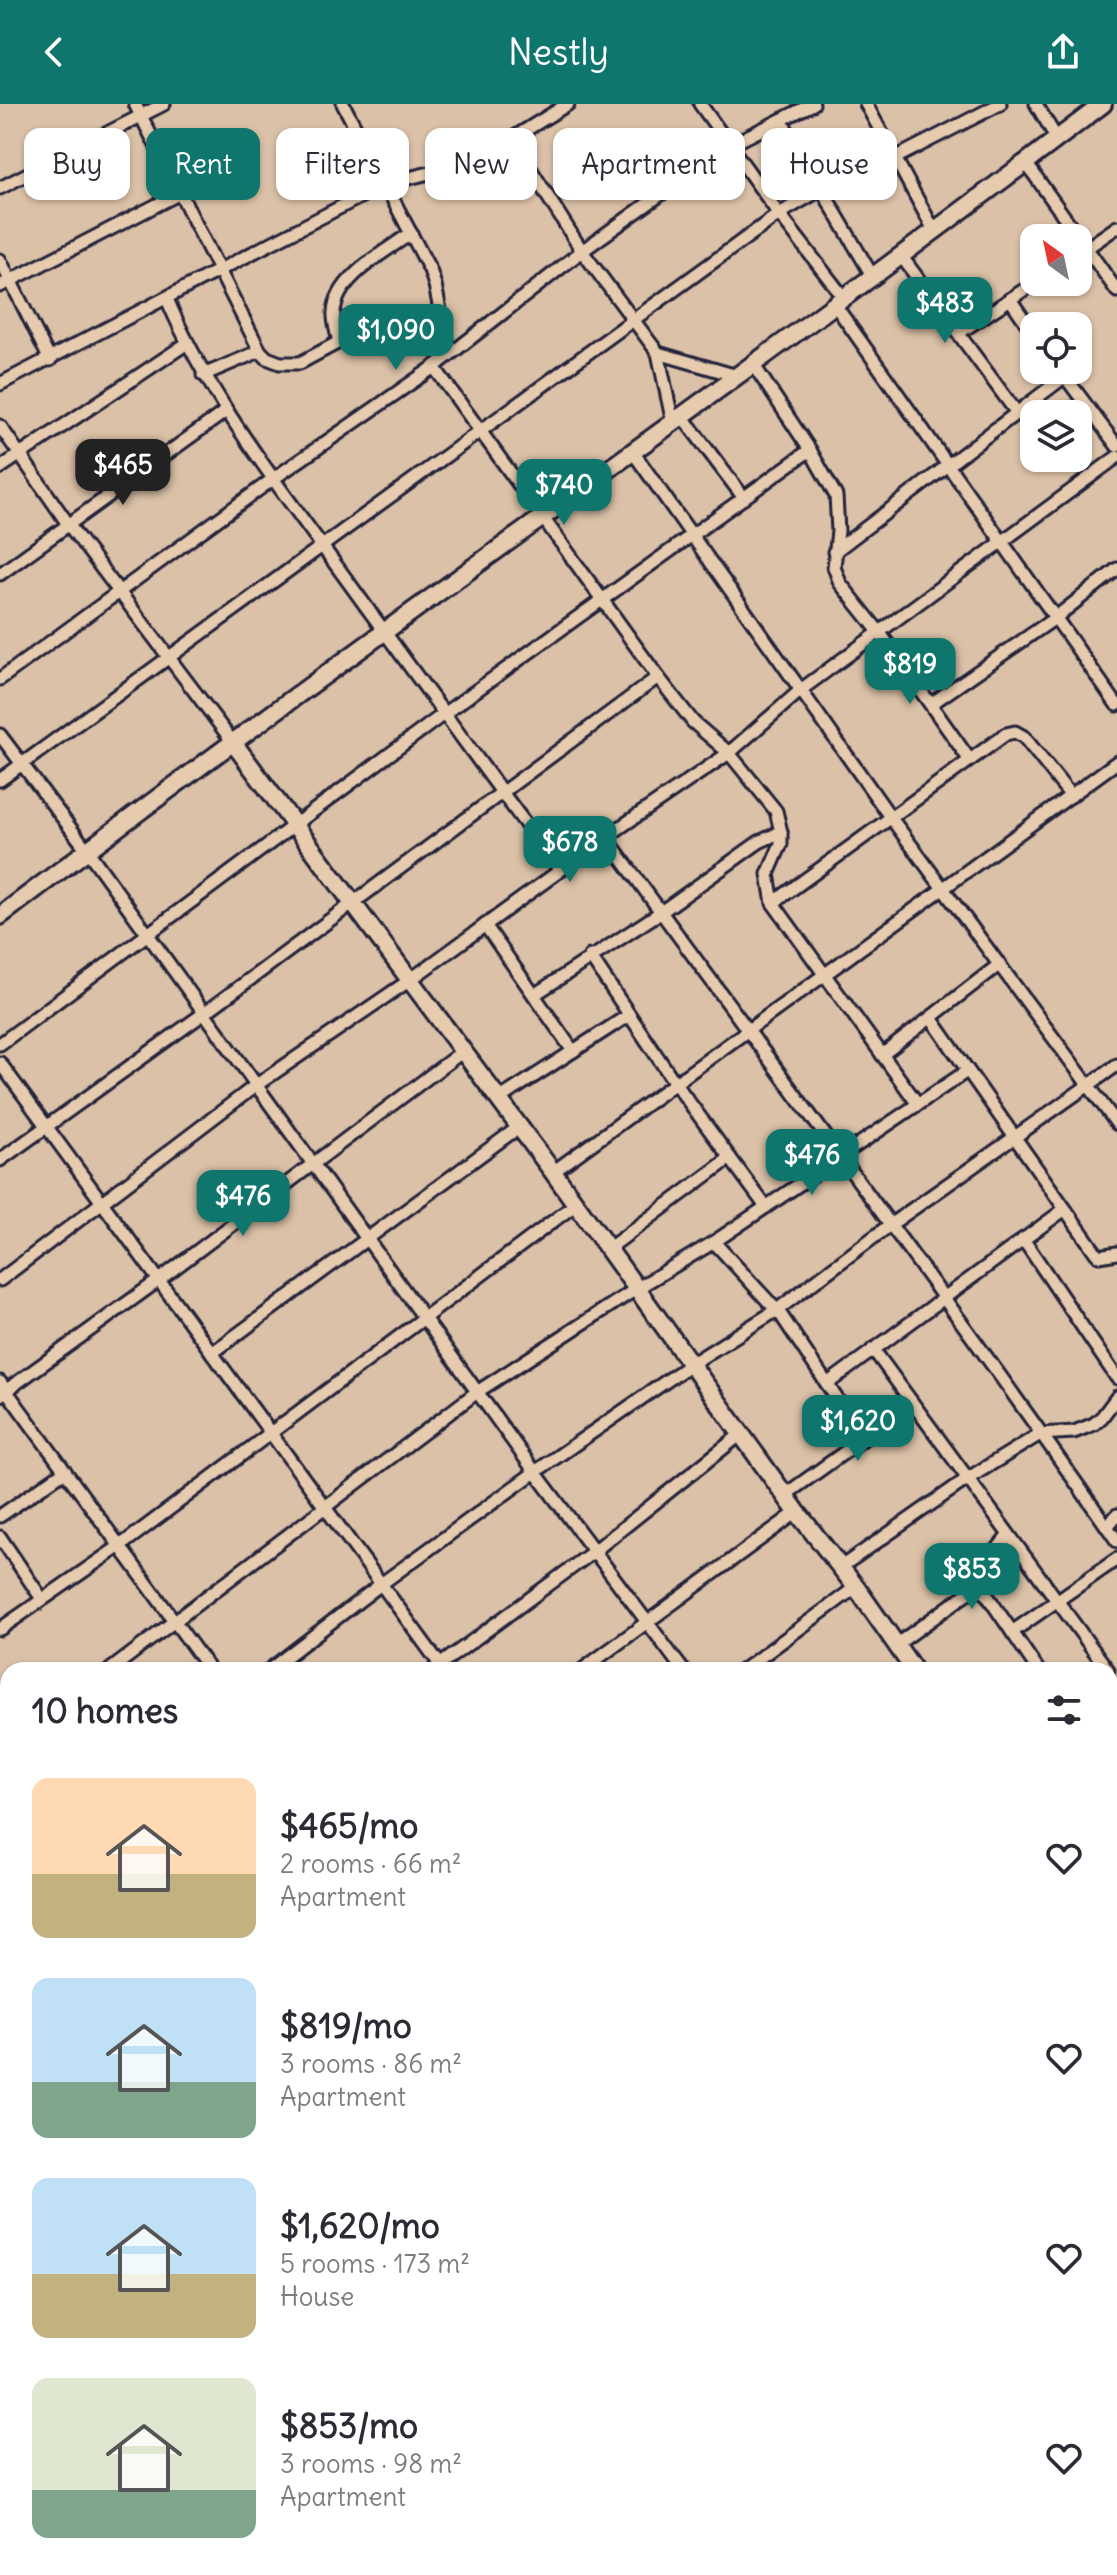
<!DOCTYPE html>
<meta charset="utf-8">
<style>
body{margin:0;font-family:Delius,sans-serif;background:#f7f7f7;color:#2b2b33;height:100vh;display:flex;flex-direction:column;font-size:30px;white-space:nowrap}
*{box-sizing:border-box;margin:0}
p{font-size:26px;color:#7c7c81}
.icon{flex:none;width:44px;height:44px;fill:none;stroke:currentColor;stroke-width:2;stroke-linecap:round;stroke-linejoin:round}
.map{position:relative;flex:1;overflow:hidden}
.panel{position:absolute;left:0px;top:1558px;width:1118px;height:914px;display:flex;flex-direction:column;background:#fff;border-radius:24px 24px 0 0;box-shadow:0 2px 6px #0004}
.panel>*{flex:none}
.guide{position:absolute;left:24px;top:24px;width:1070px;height:72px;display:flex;gap:16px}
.needle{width:52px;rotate:327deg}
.tools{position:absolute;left:1020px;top:120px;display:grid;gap:16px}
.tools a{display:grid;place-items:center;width:72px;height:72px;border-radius:16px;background:#fff;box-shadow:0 2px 6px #0004;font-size:40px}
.price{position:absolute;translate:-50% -68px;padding:0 18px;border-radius:16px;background:#0f766e;color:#fff;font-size:26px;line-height:52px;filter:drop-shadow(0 2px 4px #0008)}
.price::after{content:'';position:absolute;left:50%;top:48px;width:24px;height:18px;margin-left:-12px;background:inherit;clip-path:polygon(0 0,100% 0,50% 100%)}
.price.on{background:#222;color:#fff}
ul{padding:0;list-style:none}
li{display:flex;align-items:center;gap:24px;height:200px;padding:0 32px}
li span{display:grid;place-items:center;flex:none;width:224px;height:160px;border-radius:16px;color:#555}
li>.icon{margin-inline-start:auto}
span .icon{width:96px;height:96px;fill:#fffc;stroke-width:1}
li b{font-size:34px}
h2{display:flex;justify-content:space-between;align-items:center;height:96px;padding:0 32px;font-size:34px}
.tag{padding:0 28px;border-radius:16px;background:#fff;box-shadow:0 2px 6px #0004;font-size:28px;line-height:72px}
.tag.on{background:#0f766e;color:#fff}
header{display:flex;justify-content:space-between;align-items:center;height:104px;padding:0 32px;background:#0f766e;color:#fff;font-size:36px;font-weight:600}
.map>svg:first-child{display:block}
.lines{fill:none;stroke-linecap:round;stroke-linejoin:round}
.street-casing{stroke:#22223b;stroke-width:17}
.secondary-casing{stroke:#22223b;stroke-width:22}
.street{stroke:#e7cbae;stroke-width:11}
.secondary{stroke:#e7cbae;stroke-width:16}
</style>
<header><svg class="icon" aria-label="back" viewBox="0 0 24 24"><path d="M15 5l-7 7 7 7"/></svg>Nestly<svg class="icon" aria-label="share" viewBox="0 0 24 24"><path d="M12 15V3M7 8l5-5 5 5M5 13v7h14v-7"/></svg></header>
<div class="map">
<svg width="1117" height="2471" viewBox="0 0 1117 2471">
<rect width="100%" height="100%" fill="#dbc1a7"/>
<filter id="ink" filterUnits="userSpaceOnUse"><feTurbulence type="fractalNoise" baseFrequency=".0125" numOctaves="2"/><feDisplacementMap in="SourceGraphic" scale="16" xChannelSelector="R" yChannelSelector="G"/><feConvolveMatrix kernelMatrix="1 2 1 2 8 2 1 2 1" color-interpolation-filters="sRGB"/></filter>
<g filter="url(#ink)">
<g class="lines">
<g class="street-casing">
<g id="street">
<path d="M135 0 260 247"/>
<path d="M343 0 430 166 435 181 449 251"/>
<path d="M700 0 779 110 844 194"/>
<path d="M866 0 935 128"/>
<path d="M1036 0 1057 35"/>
<path d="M781 16 873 173"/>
<path d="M513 37 582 147 658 249 673 319"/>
<path d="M895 54 1000 0"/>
<path d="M1026 59 1117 187"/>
<path d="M0 84 164 0"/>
<path d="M1078 150 1117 123"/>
<path d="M902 153 1017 309"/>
<path d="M0 156 50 256"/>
<path d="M0 182 180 89"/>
<path d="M167 195C208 291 272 373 333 457 408 560 483 664 560 766"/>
<path d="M1010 195 1034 230"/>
<path d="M835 201 1117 601"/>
<path d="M959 229 1036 178"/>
<path d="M339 238C337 229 333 217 334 208 337 172 386 148 411 129"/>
<path d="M658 249 737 272"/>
<path d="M753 260 810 346 836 392 838 427 834 463 840 479 880 529 969 655"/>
<path d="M434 263 658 573 693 618 729 649 776 707 781 728V740L768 770 773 799 917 999"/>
<path d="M1060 266 1117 342"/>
<path d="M203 271 260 247 267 254 280 259H300L339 238 367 235H412L445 229"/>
<path d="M0 280 385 80 461 61 487 50 568 0"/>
<path d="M682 312 744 394"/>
<path d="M0 322 68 420 232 637"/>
<path d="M633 348 891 714 1117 1020"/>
<path d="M0 364 186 240"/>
<path d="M834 448 1064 273"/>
<path d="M0 470 226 307"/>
<path d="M0 575 273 375 434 263 582 147 728 42 813 0"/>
<path d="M931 600 1055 514 1117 465"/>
<path d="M0 631 87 746 535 1368 683 1566"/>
<path d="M0 676 779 110 822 85"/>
<path d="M606 733C777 967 951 1199 1117 1437"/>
<path d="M773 799 1006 630 1015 628 1024 633 1071 692"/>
<path d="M485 821 573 947"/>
<path d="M590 852 675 979 766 1103"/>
<path d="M534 891 661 808 759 738 781 728"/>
<path d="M931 914 1096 1149 1099 1152 1117 1149"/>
<path d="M0 940 445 609 810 346"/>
<path d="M882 951 1000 860"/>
<path d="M0 959 444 1566"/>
<path d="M499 995 629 911"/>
<path d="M0 1056 203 910 658 573"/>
<path d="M553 1068 1117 658"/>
<path d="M1023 1135 1117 1274"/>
<path d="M714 1138 781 1211 863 1334"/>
<path d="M608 1145 730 1054"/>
<path d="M0 1176 255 982 410 876 606 733 729 649 802 585 1117 353"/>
<path d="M873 1245 1108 1566"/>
<path d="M212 1249 519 1023"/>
<path d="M0 1278 210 1566"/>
<path d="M827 1280 1065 1105"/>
<path d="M0 1291 159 1176 463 947"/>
<path d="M785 1391 912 1300"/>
<path d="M0 1412 65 1367"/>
<path d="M1107 1423 1117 1411"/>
<path d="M0 1433 42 1495"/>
<path d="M841 1463 967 1375 1040 1330 1074 1328 1094 1320 1102 1313 1117 1293"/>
<path d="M978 1478 1038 1566"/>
<path d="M0 1525 120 1442 576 1100"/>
<path d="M1012 1528 1117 1455"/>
<path d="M896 1541 972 1486 987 1458 1008 1432"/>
<path d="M110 1566 477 1288 636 1185 714 1138 967 967"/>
<path d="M269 1566 381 1480 535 1368 691 1260 777 1206 890 1121 1117 961"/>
<path d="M433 1566 593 1448 741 1330"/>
<path d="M582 1566 797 1408"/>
<path d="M743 1566 856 1483"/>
<path d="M0 1597 8 1608"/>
<path d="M0 1646 8 1640"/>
<path d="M1110 1666 1117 1676"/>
<path d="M1110 1750 1117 1745"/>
<path d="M0 1762 8 1756"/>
<path d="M1110 1876 1117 1871"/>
<path d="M0 1883 8 1877"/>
<path d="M0 1910 8 1920"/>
<path d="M1110 1995 1117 1989"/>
<path d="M0 1998 8 1993"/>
<path d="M1110 2117 1117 2112"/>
<path d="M1110 2153 1117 2163"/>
<path d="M0 2207 7 2216"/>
<path d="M1110 2240 1117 2235"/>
<path d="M0 2334 8 2328"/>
<path d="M1110 2350 1117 2345"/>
<path d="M0 2372 8 2383"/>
<path d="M0 2443 8 2437"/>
<path d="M68 2464 73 2471"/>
<path d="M220 2464 225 2471"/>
<path d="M403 2464 408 2471"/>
<path d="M565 2464 570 2471"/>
<path d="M865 2464 870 2471"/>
<path d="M90 2471 100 2464"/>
<path d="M248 2471 257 2464"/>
<path d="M473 2471 482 2464"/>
<path d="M627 2471 637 2464"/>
<path d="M797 2471 806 2464"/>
<path d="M944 2471 953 2464"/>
<path d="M1103 2471 1117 2461"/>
</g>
</g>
<g class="secondary-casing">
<g id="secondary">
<path d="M232 637 553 1068 797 1408 856 1483 914 1566"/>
<path d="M0 812C364 536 740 277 1103 0"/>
<path d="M1110 1825 1117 1835"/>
</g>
</g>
<use href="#street" class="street"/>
<use href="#secondary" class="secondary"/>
</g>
</g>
</svg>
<div class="tools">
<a><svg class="needle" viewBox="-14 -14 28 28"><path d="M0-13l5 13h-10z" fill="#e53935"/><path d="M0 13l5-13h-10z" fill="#7c7c81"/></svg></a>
<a><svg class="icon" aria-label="locate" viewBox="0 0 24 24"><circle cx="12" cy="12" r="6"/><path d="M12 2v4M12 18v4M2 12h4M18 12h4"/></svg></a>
<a><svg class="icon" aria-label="layers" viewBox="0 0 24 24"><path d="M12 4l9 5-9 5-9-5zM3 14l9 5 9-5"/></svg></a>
</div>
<b class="price" style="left:945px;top:241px">$483</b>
<b class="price" style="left:396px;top:268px">$1,090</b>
<b class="price on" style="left:123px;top:403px">$465</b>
<b class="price" style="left:564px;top:423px">$740</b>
<b class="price" style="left:910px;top:602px">$819</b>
<b class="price" style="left:570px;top:780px">$678</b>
<b class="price" style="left:812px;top:1093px">$476</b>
<b class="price" style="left:243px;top:1134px">$476</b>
<b class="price" style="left:858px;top:1359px">$1,620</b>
<b class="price" style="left:972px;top:1507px">$853</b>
<div class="guide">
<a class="tag">Buy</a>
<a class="tag on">Rent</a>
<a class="tag">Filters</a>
<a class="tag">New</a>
<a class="tag">Apartment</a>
<a class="tag">House</a>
</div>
<section class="panel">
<h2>10 homes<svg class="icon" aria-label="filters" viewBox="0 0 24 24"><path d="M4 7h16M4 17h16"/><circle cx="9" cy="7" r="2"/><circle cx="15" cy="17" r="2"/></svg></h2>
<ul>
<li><span style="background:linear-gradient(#ffd9b3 60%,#c2b280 0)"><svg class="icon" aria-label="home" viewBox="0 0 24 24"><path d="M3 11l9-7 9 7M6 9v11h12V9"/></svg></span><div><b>$465/mo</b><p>2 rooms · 66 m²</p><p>Apartment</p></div><svg class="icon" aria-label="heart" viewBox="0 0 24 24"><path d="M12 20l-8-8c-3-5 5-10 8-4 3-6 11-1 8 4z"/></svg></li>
<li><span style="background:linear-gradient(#bfe0f5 65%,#7fa58c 0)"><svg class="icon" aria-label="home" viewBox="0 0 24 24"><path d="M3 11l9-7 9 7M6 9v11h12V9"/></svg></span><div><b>$819/mo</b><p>3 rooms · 86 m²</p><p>Apartment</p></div><svg class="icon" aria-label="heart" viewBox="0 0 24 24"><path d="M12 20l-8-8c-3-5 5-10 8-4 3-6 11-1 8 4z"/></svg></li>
<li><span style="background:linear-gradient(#bfe0f5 60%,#c2b280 0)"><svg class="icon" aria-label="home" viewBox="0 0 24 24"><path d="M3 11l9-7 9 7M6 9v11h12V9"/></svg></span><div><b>$1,620/mo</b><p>5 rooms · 173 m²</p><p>House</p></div><svg class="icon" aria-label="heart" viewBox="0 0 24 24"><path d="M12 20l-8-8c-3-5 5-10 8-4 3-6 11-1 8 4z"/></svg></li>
<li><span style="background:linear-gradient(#dfe7d0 70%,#7fa58c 0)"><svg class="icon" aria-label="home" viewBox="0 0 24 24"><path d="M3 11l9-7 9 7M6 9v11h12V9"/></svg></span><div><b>$853/mo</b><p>3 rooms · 98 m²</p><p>Apartment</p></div><svg class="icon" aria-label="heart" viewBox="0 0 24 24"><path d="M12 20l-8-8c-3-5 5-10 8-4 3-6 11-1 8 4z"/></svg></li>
</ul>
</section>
</div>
